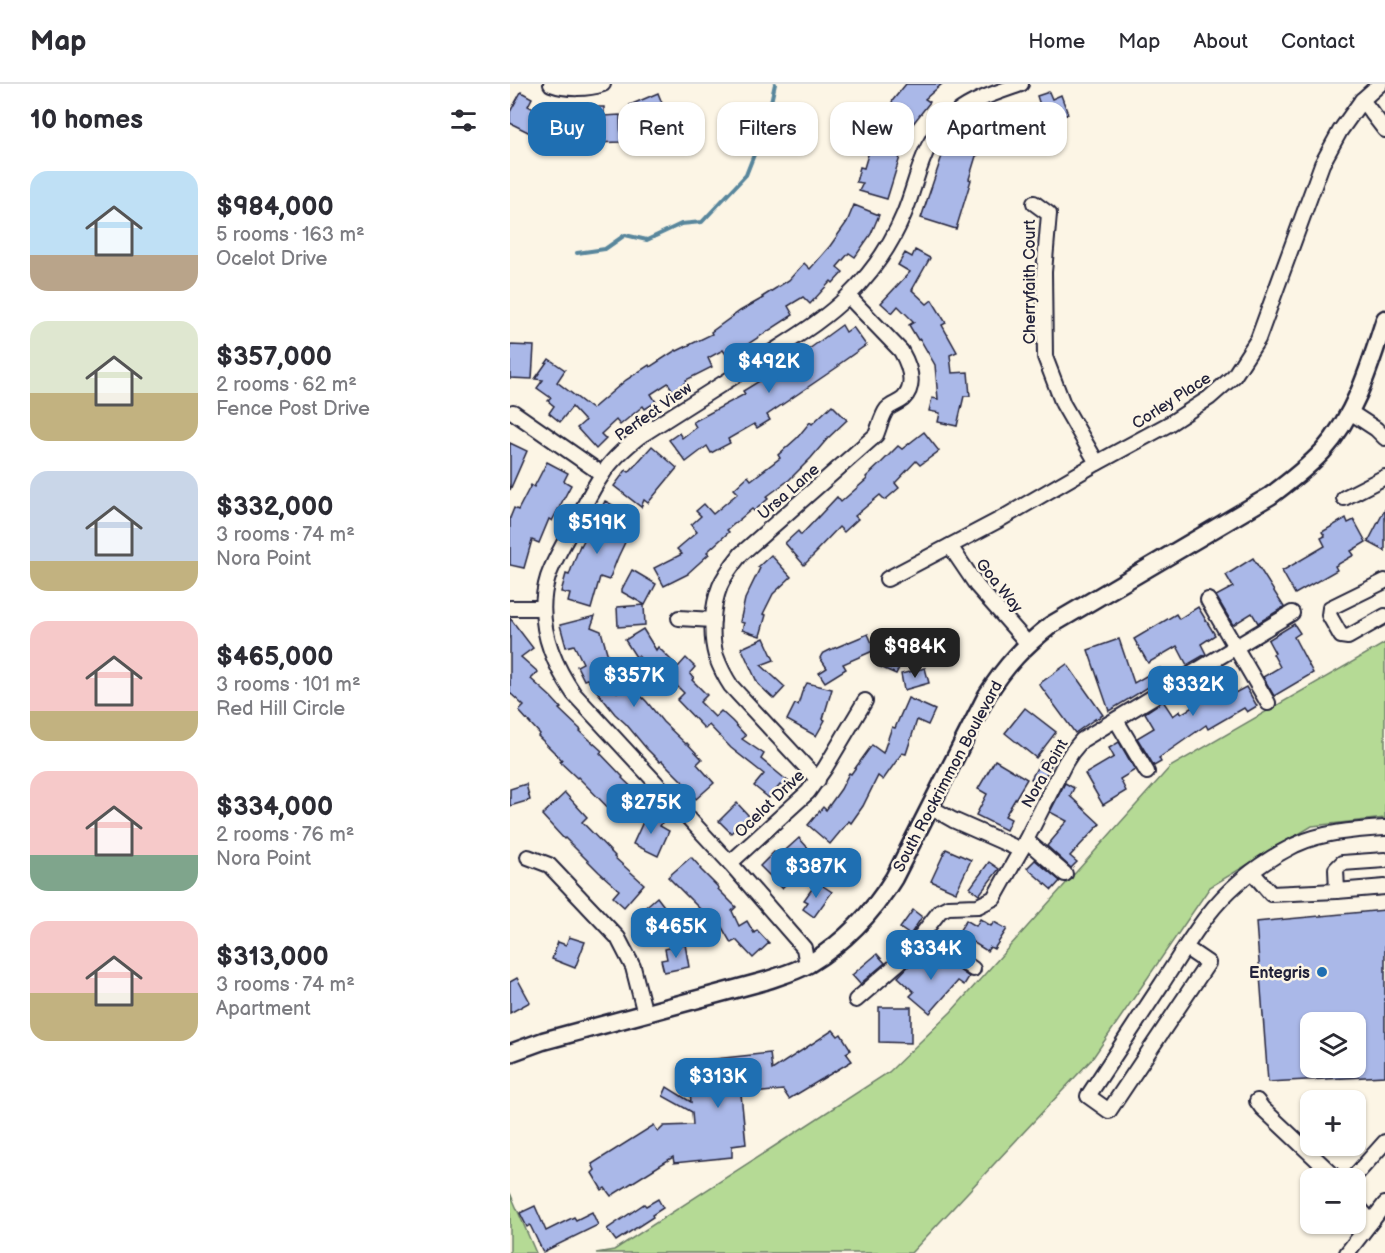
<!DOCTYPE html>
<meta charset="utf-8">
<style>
body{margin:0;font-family:"Balsamiq Sans",sans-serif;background:#f2f2f3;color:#2b2b33;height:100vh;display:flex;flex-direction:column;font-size:22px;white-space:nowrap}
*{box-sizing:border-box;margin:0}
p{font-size:20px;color:#7c7c81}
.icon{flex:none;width:33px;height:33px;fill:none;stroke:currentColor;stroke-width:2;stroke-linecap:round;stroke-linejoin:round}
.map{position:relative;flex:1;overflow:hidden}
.details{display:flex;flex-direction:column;background:#fff;width:510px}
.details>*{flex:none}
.guide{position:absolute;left:18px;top:18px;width:570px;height:54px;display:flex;gap:12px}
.tools{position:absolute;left:790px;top:928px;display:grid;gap:12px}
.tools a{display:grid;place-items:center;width:66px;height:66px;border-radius:12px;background:#fff;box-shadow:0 2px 4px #0004;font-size:30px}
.price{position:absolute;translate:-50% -51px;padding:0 14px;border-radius:12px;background:#1f6fb2;color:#fff;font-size:20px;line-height:39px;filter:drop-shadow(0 2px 3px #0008)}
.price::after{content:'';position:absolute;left:50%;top:36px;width:18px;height:14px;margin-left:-9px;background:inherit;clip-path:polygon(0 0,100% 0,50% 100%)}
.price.active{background:#222;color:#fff}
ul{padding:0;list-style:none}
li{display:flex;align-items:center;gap:18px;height:150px;padding:0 30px}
li span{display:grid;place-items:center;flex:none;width:168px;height:120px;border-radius:18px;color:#555}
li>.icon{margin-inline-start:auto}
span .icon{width:72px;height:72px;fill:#fffc;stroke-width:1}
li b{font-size:26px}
h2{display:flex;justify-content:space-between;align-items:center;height:72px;padding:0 30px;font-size:26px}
.tag{padding:0 21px;border-radius:18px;background:#fff;box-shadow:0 2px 4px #0004;font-size:21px;line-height:54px}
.tag.active{background:#1f6fb2;color:#fff}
header{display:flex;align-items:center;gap:36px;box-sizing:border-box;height:84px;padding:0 30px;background:#fff;border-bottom:2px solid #e1e1e2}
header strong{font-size:28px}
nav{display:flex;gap:33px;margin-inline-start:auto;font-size:21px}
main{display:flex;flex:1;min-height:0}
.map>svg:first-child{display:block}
.green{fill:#b5da95;stroke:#6c7e68;stroke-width:1.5}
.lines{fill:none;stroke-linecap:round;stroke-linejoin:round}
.stream{stroke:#58869c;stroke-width:4}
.building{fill:#aab8e8;stroke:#22223b;stroke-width:1.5;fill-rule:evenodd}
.minor-casing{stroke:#22223b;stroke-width:18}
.major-casing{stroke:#22223b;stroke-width:21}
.minor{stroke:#fcf5e5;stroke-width:14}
.major{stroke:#fcf5e5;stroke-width:16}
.poi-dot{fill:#1f6fb2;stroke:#fcf5e5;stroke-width:2}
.labels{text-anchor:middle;stroke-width:5;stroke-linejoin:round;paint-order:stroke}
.street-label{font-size:16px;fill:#22223b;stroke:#fcf5e5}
.poi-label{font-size:16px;font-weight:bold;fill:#22223b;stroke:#fcf5e5;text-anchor:end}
</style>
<header>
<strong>Map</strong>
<nav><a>Home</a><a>Map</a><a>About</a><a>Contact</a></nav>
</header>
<main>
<section class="details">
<h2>10 homes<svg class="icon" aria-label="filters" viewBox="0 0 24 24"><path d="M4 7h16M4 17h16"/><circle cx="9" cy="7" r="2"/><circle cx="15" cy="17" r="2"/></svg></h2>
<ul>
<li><span style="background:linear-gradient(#bfe0f5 70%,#b9a48a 0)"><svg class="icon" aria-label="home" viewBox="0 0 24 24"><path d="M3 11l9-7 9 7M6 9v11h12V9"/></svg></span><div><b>$984,000</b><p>5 rooms · 163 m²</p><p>Ocelot Drive</p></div></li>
<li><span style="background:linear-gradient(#dfe7d0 60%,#c2b280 0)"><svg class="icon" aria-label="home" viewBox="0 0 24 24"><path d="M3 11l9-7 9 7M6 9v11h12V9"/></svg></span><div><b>$357,000</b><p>2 rooms · 62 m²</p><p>Fence Post Drive</p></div></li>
<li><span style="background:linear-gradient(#c9d6e8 75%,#c2b280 0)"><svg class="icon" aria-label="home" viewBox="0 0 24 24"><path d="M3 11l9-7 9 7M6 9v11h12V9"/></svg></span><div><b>$332,000</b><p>3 rooms · 74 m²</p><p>Nora Point</p></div></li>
<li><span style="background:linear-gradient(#f6c9c9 75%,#c2b280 0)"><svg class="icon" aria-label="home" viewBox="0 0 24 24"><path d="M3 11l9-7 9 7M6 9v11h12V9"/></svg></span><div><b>$465,000</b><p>3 rooms · 101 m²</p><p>Red Hill Circle</p></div></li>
<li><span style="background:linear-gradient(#f6c9c9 70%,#7fa58c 0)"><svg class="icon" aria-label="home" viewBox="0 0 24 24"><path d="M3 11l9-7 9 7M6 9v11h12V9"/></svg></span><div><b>$334,000</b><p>2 rooms · 76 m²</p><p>Nora Point</p></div></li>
<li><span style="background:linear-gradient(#f6c9c9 60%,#c2b280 0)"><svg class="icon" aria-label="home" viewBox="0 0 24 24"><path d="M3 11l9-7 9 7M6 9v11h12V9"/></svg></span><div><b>$313,000</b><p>3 rooms · 74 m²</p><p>Apartment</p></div></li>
</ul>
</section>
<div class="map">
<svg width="875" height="1169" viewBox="0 0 875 1169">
<rect width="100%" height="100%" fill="#fcf5e5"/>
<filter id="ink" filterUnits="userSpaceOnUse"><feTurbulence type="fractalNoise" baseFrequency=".0167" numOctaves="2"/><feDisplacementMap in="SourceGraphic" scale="12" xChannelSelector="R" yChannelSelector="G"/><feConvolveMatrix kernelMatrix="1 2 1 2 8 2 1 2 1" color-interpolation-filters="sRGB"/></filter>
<g filter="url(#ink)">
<g class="green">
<path d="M875 559V734L802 742 700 803 582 975 401 1169H86L104 1166 379 988 441 928 660 683Z"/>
<path d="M0 1109 26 1169H0Z"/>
</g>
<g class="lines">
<path class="stream" d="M67 169 95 165 115 151 137 156 171 140 192 138 236 91 256 40 265 0"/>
</g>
<g class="building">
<path d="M396 0H432L415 15 420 18 402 41 389 73H390L377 115 349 107 353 99 346 98 350 83 354 84 362 57 365 58 383 16Z"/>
<path d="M11 8 22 14 18 22 42 35 44 28 69 34 63 60 50 57 51 51 25 44 22 50 0 39V28Z"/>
<path d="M539 8 542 15 551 11 558 30 523 42 525 46 497 57 499 60 490 65 487 60 477 66 462 40 481 30 505 21 508 29 530 21 527 12Z"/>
<path d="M148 9 156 29 129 41 120 21Z"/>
<path d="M82 23H94V32L110 31 111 58 83 59Z"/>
<path d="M446 58 475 67 466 72 459 95 461 96 446 145 411 134 434 66 442 69Z"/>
<path d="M344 121 369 131 361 150 345 173 339 169 327 183 333 188 323 199 321 197 300 220 293 213 278 222 283 231 218 273 213 266 198 274 202 283 176 296 177 298 163 307 158 299 141 310 146 318 135 325 133 322 110 341 106 336 91 350 96 355 86 365 67 344 75 337 62 323 50 338 39 329 44 322 38 317 41 314 27 304 33 296 25 295 39 275 55 286 47 298 82 325 116 296 139 281 140 283 166 266 167 267 202 250 201 248 230 227 253 214 252 213 279 196 294 179 300 185 320 162 337 138Z"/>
<path d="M405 166 420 174 402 206 417 220 422 216 436 239 432 241 447 268 440 271 442 289 458 288 460 312H454L447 342 428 338 430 329 419 327 422 314 428 315 425 281 410 255 408 256 399 241 404 238 388 222 382 229 371 219 400 188 388 181 395 169 402 173Z"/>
<path d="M332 241 336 248 343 243 356 261 328 281 329 282 257 331 260 336 247 344 244 340 218 355 220 359 201 369 197 362 176 378 159 356 169 349 172 354 186 343 183 338 235 310 233 307 284 276Z"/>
<path d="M0 261 24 262 22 295 0 294Z"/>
<path d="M322 321 337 336 318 354 301 374 279 396 256 413 258 415 244 427 242 425 217 446 219 448 197 468 199 470 178 489V490L154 502 144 484 172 470 167 465 187 448 181 441 191 432 186 427 194 420 203 430 228 409 224 405 238 392 241 396 270 374 268 371 287 354 300 338 302 340Z"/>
<path d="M414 348 429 367 410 381 406 377 385 399 389 404 375 416 370 411 345 432 348 435 334 448 329 443 306 467 307 468 294 481 275 459 288 447 291 451 327 413 331 418 357 395 356 393 371 379 388 362 392 365Z"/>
<path d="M0 359 17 367 0 406Z"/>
<path d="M142 362 167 384 138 419 134 416 131 423 104 402 116 386 119 388Z"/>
<path d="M37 378 58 389 54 397 61 401 42 437 39 435 29 459 22 456 14 484 0 481V434L4 424 8 426 21 401 24 403Z"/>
<path d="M95 417 125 433 116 451 118 452 108 473 99 496 90 493 81 525 58 518 60 510 51 508 56 490 59 491 70 461 71 462 85 435H86Z"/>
<path d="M875 425V467L858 458Z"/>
<path d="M836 434 838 439 844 436 856 458 841 467 844 471 825 482 827 486 785 510 772 487 815 462 811 454 815 452 812 448Z"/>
<path d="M261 471 281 493 263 510 253 530 256 531 250 552 232 546 234 539 230 538 235 515 250 484 248 483Z"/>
<path d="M743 474 774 523 748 539 742 529 723 541 706 512 723 503 716 491Z"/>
<path d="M122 486 146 500 135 521 112 508V505Z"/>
<path d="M134 521 135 541 108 543 107 523Z"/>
<path d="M688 523 705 551 691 560 696 570 677 581 667 562 638 579 624 555 666 530 669 535Z"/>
<path d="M85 532 81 543 91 547 98 572 93 575 101 583 107 608H112V597L118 605 121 602 137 618 153 638 176 660 177 659 192 675 187 680 204 699 186 715 173 700 174 699 152 677 150 678 136 664 116 640 105 630 77 595 74 596 67 582 73 579 64 561 56 563 50 541Z"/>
<path d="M0 534 23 564 11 573 28 588 21 595 41 613 51 624 49 625 71 646 70 647 92 667 90 669 113 693 112 694 134 715 112 738 68 693 67 694 50 678 52 676 28 652 30 650 9 627 14 622 0 609Z"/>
<path d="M784 540 790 549 784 553 803 589 764 612 753 593 770 583 763 570 765 569 758 556Z"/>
<path d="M133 545 146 566 148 563 168 583 176 574 185 583 180 589 184 594 182 596 197 611 190 618 205 633 211 627 222 637 236 652 232 655 254 670 251 675 279 698 274 704 270 701 259 714 244 702 254 690 221 664 199 641 195 645 167 616 174 609 154 589 150 594 128 572 126 573 115 556Z"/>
<path d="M358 550 365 566 333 580 336 585 315 598 309 589 317 584 310 574 312 570 320 566Z"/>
<path d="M254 554 264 576 251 581 275 603 264 615 248 600 231 563 232 564Z"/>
<path d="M609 555 624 599 650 584 655 593 599 627 578 566Z"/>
<path d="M385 556 399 563 386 590 368 582 373 570 378 572Z"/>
<path d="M557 580 593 631 585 636V635L565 649 529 600Z"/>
<path d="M415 584 419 599 394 606 391 590Z"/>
<path d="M710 584 715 593 712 594 721 611 736 603 747 622 737 628 734 624 698 645 696 641 649 674 651 678 644 682 627 654 644 644 635 629 653 617 663 632 670 627 671 630 701 612 691 596Z"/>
<path d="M297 599 322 605 313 635 315 636 306 652 277 636 285 620 288 621 292 608Z"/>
<path d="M398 614 425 626 418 641 407 636 396 670 392 669 373 696 368 692 353 722 341 739 339 737 320 760 298 741 313 723 316 726 331 705 339 689 341 690 362 661 373 669 382 643 385 644Z"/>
<path d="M515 624 546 648 526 674 495 649Z"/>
<path d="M609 658 625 686 610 695 616 707 593 721 575 690 604 673 599 664Z"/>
<path d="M485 676 517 695 495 732 501 735 496 746 466 731 477 710 468 705Z"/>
<path d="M531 676 541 681 531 700 521 695Z"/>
<path d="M555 699 564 704 560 712 590 740 560 772 567 778 561 784 537 762 548 749 547 748 557 737 540 728Z"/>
<path d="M16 700 20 716 0 722V705Z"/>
<path d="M55 709 77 733 72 738 105 772 104 773 134 800 114 823 103 813 109 806 89 788 55 754 54 755 32 731Z"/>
<path d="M227 719 239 732 221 749 209 737Z"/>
<path d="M137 729 153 737 150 742 159 747 148 772 123 760Z"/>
<path d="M289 754 306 773 294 785 292 783 272 804 250 782 264 768 269 772Z"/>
<path d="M436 765 461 776 446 808 421 797Z"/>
<path d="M181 773 191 784 190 785 209 804 208 805 226 823 222 827 229 842 237 837 244 849 247 846 259 859 243 874 226 856 221 859 210 840 206 844 191 830 193 828 158 793Z"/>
<path d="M525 776 550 797 542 806 517 784Z"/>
<path d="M479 778 489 785 469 811 460 804Z"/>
<path d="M307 798 322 808 304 833 293 825 298 818 294 816Z"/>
<path d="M147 813 163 834 141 852 131 839 138 834 132 826Z"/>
<path d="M403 826 412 833 400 851 390 844Z"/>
<path d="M875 826V992L758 998 746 838ZM801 939H846V984H801Z"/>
<path d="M470 835 481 842 484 838 497 845 484 865 480 863 477 867 448 849 456 836 466 842Z"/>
<path d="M59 853 75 858 65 884 42 875 48 858 56 861Z"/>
<path d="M175 860 179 883 154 888 151 876 157 875 155 865Z"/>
<path d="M367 870 375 879 350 900 342 891Z"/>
<path d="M410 870 425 884 433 875 459 893 454 901 448 897 420 929 400 912 404 908 388 893Z"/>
<path d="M7 894 20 918 0 929V898Z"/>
<path d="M369 923H401V959L369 958Z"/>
<path d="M323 946 328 952 331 950 341 966 336 969 342 977 279 1015 273 1006 231 1010 236 1060 222 1062V1073L164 1079 163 1073 101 1112 95 1104 92 1106 82 1089 85 1086 82 1080 144 1041 148 1048 154 1042 183 1041 182 1028 153 1012 157 1003 181 1018 177 978 260 969 262 986Z"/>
<path d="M148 1115 153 1124 142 1131 143 1133 106 1157 97 1145 134 1120 136 1122Z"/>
<path d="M25 1122 36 1147 64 1133 66 1136 82 1128 88 1141 33 1168 20 1141 17 1143 10 1129Z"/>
</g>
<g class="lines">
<g class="minor-casing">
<g id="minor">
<path d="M41 0C57 6 78 5 93 0"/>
<path d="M852 16 875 46"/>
<path d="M524 119 539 130 534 188 535 273 553 320 587 379"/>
<path d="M3 328 92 390"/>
<path d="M840 328 866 345 875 354"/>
<path d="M834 414 875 393"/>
<path d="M440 462 467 502 518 560"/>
<path d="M377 495 489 436 587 379 659 340 699 314 724 292 748 255 812 80 830 47 852 16 870 0"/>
<path d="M875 497 820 524 819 531 831 552 838 553 875 532"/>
<path d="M698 516 758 619"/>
<path d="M0 524H33"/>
<path d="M169 534 203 536"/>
<path d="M606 636 637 688"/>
<path d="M308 696 221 602C215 593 210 583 206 572 200 552 202 522 210 502 215 490 223 480 231 470L366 351C369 344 372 331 377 325 381 321 388 319 393 315 407 301 399 281 391 267L338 212"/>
<path d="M420 723 443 736 511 766"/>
<path d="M516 756 555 790"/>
<path d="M18 773 39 781 108 854 123 883 135 930"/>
<path d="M875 776 832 779 826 785 827 807 875 803"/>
<path d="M220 779 298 708 315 684 355 617"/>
<path d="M742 788 761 810 827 807"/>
<path d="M413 850 463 885"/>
<path d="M676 864 698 879 599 1027 578 1012C602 975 627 938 651 901 666 878 680 854 697 832 720 802 751 778 785 761 813 748 845 746 875 744"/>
<path d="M297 881 294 864 220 779 64 610C40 575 25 535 38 493 45 473 57 454 67 436 75 421 82 405 92 391 101 376 116 363 130 352 170 327 210 301 250 276 280 256 312 238 338 212 362 189 381 161 394 130 410 91 410 59 445 30 464 15 489 8 511 0"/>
<path d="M346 916 392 876 430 827 438 823 468 822 484 814 511 766 555 679 562 668 572 656 782 529"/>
<path d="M747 1017 752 1024 820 1088 826 1095"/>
<path d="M842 1095 875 1058"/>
<path d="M846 1120 861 1138"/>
<path d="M837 1169 875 1120"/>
</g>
</g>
<g class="major-casing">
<path id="major" d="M0 969 33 957 255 897C269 892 285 888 299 880 335 858 362 830 384 794L477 611C496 581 513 563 541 541L760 412C779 398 797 384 813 367 846 330 860 281 875 235"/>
</g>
<use href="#minor" class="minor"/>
<use href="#major" class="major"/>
</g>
</g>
<circle class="poi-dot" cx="812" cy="888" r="6"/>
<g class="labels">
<g class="street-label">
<text transform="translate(519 198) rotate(-90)" y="6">Cherryfaith Court</text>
<text transform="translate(661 316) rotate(-33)" y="6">Corley Place</text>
<text transform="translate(143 327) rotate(-35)" y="6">Perfect View</text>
<text transform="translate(278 407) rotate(-41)" y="6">Ursa Lane</text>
<text transform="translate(490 501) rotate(51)" y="6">Goa Way</text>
<text transform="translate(534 689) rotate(-60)" y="6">Nora Point</text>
<text transform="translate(437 692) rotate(-62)" y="6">South Rockrimmon Boulevard</text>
<text transform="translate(259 719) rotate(-44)" y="6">Ocelot Drive</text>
</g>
<g class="poi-label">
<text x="800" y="894">Entegris</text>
</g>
</g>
</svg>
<div class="tools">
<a><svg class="icon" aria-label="layers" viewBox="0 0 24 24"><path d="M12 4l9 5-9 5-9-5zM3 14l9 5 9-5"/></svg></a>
<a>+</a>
<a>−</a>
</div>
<b class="price" style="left:259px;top:310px">$492K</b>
<b class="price" style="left:87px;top:471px">$519K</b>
<b class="price active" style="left:405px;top:595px">$984K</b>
<b class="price" style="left:124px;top:624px">$357K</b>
<b class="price" style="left:683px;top:633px">$332K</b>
<b class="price" style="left:141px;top:751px">$275K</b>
<b class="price" style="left:306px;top:815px">$387K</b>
<b class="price" style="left:166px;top:875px">$465K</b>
<b class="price" style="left:421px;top:897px">$334K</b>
<b class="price" style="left:208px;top:1025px">$313K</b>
<div class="guide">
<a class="tag active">Buy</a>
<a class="tag">Rent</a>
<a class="tag">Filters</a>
<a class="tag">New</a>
<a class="tag">Apartment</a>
</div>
</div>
</main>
